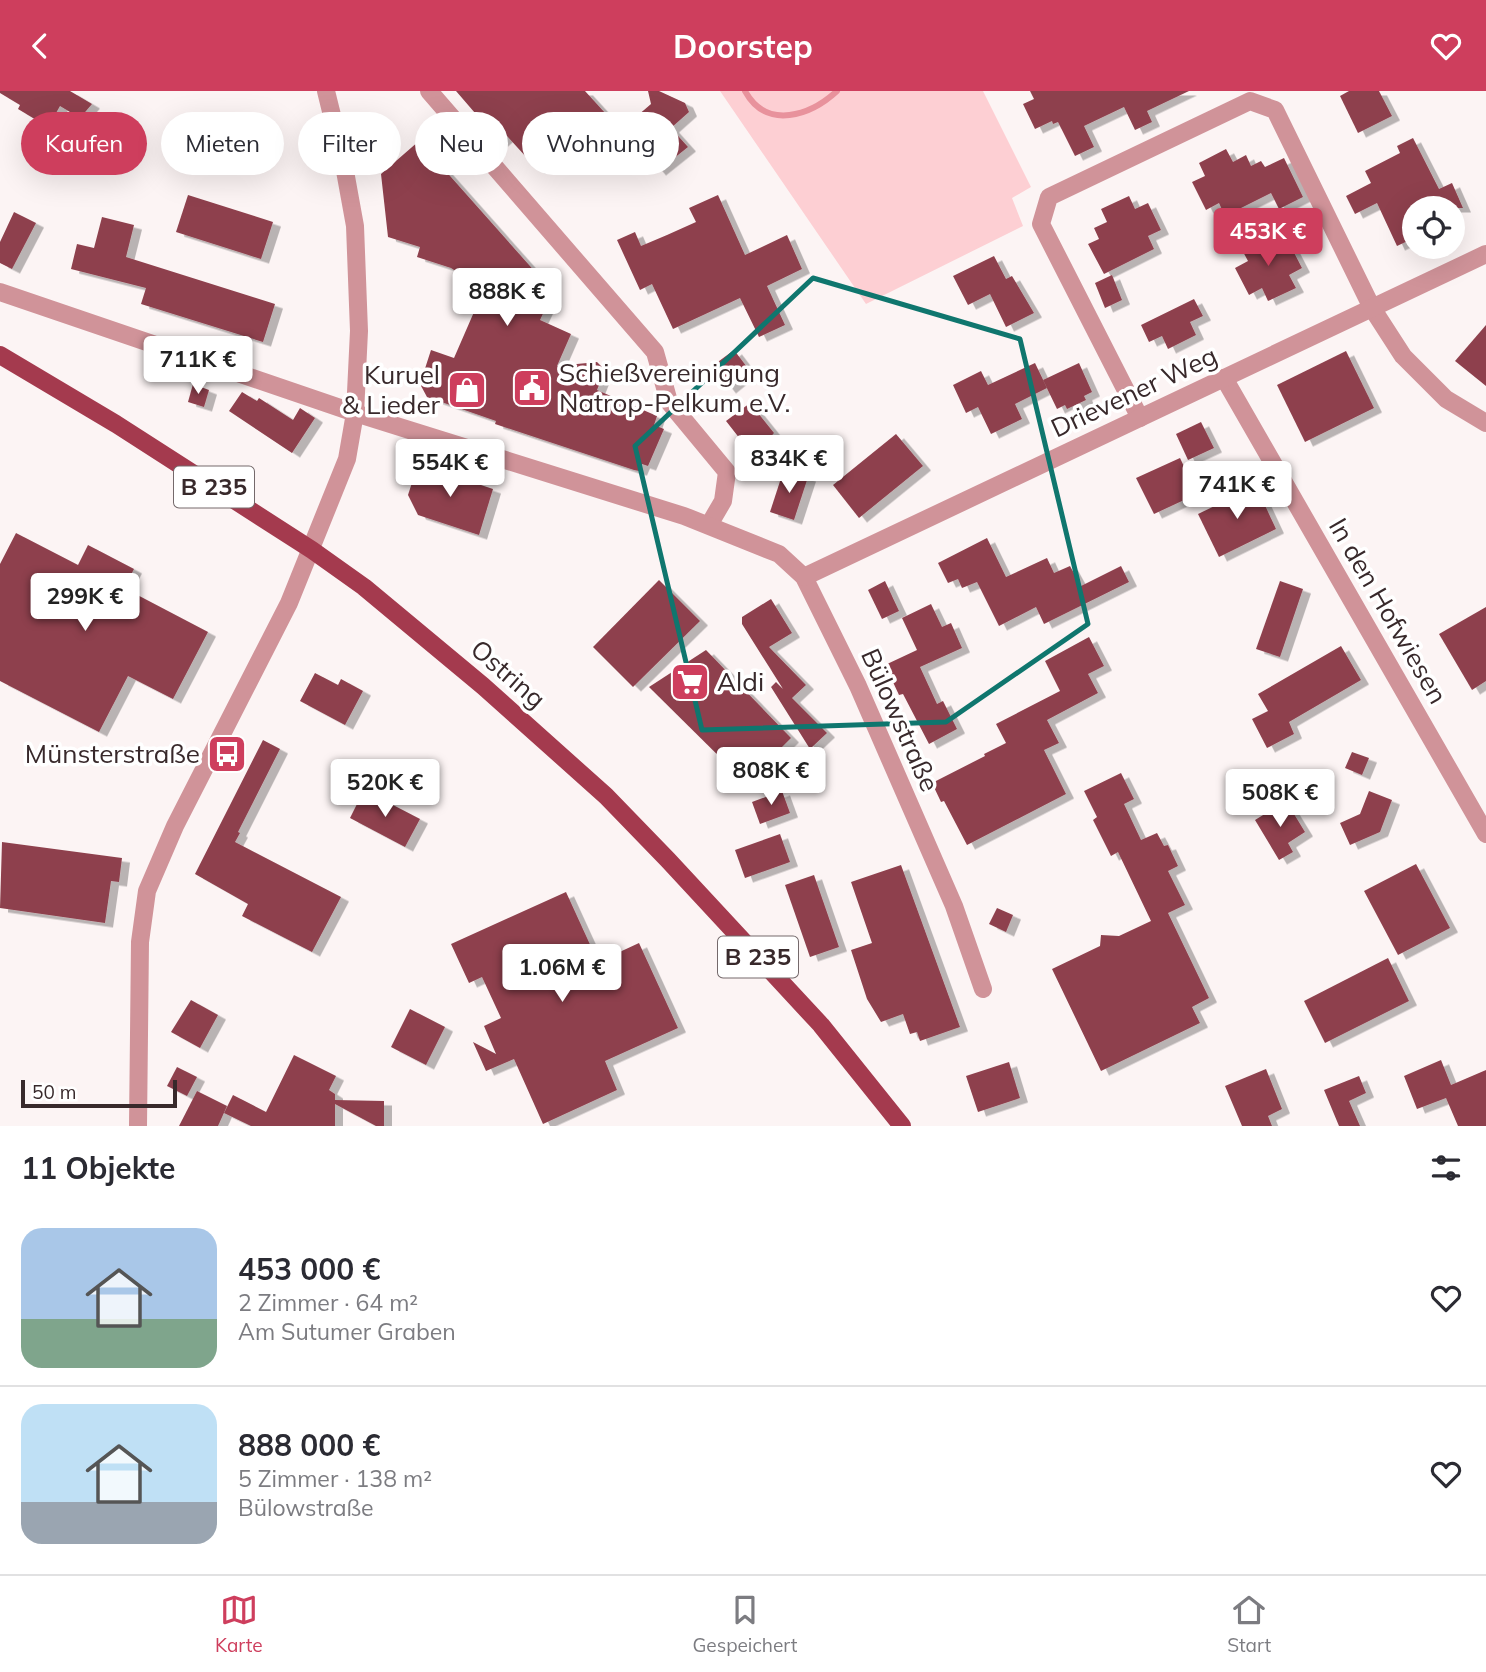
<!DOCTYPE html>
<html lang="de">
<meta charset="utf-8">
<style>
body{margin:0;font-family:Mulish,sans-serif;background:#f7f7f7;color:#2b2b33;height:100vh;display:flex;flex-direction:column;font-size:26px;white-space:nowrap}
*{box-sizing:border-box;margin:0}
p{font-size:23px;color:#7c7c81}
.icon{flex:none;width:38px;height:38px;fill:none;stroke:currentColor;stroke-width:2;stroke-linecap:round;stroke-linejoin:round}
.map{position:relative;height:1035px;overflow:hidden}
.drawer{display:flex;flex-direction:column;background:#fff;flex:1}
.drawer>*{flex:none}
.banner{position:absolute;left:21px;top:21px;width:700px;height:63px;display:flex;gap:14px}
.tools{position:absolute;left:1402px;top:105px;display:grid;gap:14px}
.tools a{display:grid;place-items:center;width:63px;height:63px;border-radius:50%;background:#fff;box-shadow:0 7px 28px #0002;font-size:35px}
.scale{position:absolute;left:21px;bottom:18px;width:156px;box-sizing:border-box;padding-left:7px;border:4px solid #38292b;border-top:0;font-size:19px;line-height:24px;white-space:nowrap;color:#38292b;-webkit-text-stroke:5px #fff;paint-order:stroke}
.price{position:absolute;translate:-50% -60px;padding:0 16px;border-radius:7px;background:#fff;color:#222;font-size:23px;line-height:46px;filter:drop-shadow(0 2px 4px #0008)}
.price::after{content:'';position:absolute;left:50%;top:42px;width:21px;height:16px;margin-left:-10px;background:inherit;clip-path:polygon(0 0,100% 0,50% 100%)}
.price.on{background:#ce3e5d;color:#fff}
ul{padding:0;list-style:none}
li{display:flex;align-items:center;gap:21px;height:175px;padding:0 21px}
li+li{border-top:2px solid #e1e1e2}
li span{display:grid;place-items:center;flex:none;width:196px;height:140px;border-radius:21px;color:#555}
li>.icon{margin-inline-start:auto}
span .icon{width:84px;height:84px;fill:#fffc;stroke-width:1}
li b{font-size:30px}
h2{display:flex;justify-content:space-between;align-items:center;height:84px;padding:0 21px;font-size:30px}
.pill{padding:0 24px;border-radius:32px;background:#fff;box-shadow:0 7px 28px #0002;font-size:24px;line-height:63px}
.pill.on{background:#ce3e5d;color:#fff}
header{display:flex;justify-content:space-between;align-items:center;height:91px;padding:0 21px;background:#ce3e5d;color:#fff;font-size:32px;font-weight:700}
.menu{display:flex;justify-content:space-around;align-items:center;height:98px;border-top:2px solid #e1e1e2;background:#fff;font-size:19px;color:#7c7c81}
.menu a{display:grid;justify-items:center;gap:4px}
.menu .on{color:#ce3e5d}
.map>svg:first-child{display:block}
.green{fill:#fdcfd3}
.lines{fill:none;stroke-linecap:round;stroke-linejoin:round}
.stream{stroke:#e8929c;stroke-width:6}
.building{fill:#8e414d;filter:url(#shadow)}
.minor{stroke:#d09399;stroke-width:18}
.primary{stroke:#a43a4e;stroke-width:18}
.marked{fill:none;stroke:#0f766e;stroke-width:5;stroke-linejoin:round}
.labels{text-anchor:middle;stroke-width:7;stroke-linejoin:round;paint-order:stroke}
.shield{fill:#fff;stroke:#74696b;stroke-width:2}
.shield-label{font-size:24px;font-weight:bold;fill:#38292b}
.poi-label{font-size:26px;fill:#38292b;stroke:#fff;text-anchor:start}
.street-label{font-size:26px;fill:#38292b;stroke:#fff}
</style>
<header><svg class="icon" aria-label="back" viewBox="0 0 24 24"><path d="M15 5l-7 7 7 7"/></svg>Doorstep<svg class="icon" aria-label="heart" viewBox="0 0 24 24"><path d="M12 20l-8-8c-3-5 5-10 8-4 3-6 11-1 8 4z"/></svg></header>
<div class="map">
<svg width="1486" height="1035" viewBox="0 0 1486 1035">
<defs>
<filter id="shadow"><feDropShadow dx="8" dy="4.5" stdDeviation="0" flood-color="#0004"/></filter>
</defs>
<rect width="100%" height="100%" fill="#fcf4f4"/>
<path class="green" d="M720 0H983L1031 96 1012 107 1023 135 866 213Z"/>
<g class="lines">
<path class="stream" d="M745 0C767 40 811 24 837 0"/>
</g>
<g class="building">
<path d="M0 0H70L92 13 80 27 60 15 48 36 18 18 20 14 0 2Z"/>
<path d="M456 0H585L606 23 549 73 546 70 537 78 507 45 500 51Z"/>
<path d="M648 0H659L685 12 689 21 671 37 688 56 658 80 623 37 651 13Z"/>
<path d="M1030 0H1189L1147 20 1152 31 1135 39 1124 16 1084 35 1094 56 1075 65 1058 31 1053 33 1052 30 1035 38 1023 13 1034 8Z"/>
<path d="M1349 0H1379L1392 25 1358 42 1340 5Z"/>
<path d="M1413 47 1439 98 1452 92 1463 117H1414V147L1397 155 1377 112 1355 123 1346 105 1371 92 1365 80 1400 62 1397 55Z"/>
<path d="M419 50 553 201 540 229 571 243 557 275 597 271 605 279 597 299 657 325 654 334 664 338 648 375 642 373 639 380 634 379 495 333 496 330 427 306 420 293 431 259 454 267 484 198 451 177 417 166 420 156 388 146 381 83Z"/>
<path d="M1226 58 1233 71 1246 64 1251 75 1261 70 1265 76 1284 67 1303 106 1279 118 1271 102 1225 125 1219 112 1206 119 1192 91 1205 85 1199 72Z"/>
<path d="M188 104 273 131 261 168 176 141Z"/>
<path d="M718 104 745 164 787 144 802 178 767 195 785 234 759 246 740 207 673 238 652 193 640 199 617 149 635 141 641 155 667 144 696 131 689 117Z"/>
<path d="M1129 105 1135 118 1148 112 1161 139 1148 145 1154 158 1104 183 1088 153 1099 148 1094 137 1107 131 1101 118Z"/>
<path d="M14 121 36 132 12 178 0 172V151Z"/>
<path d="M102 126 134 134 126 166 275 213 263 251 141 213 146 197 71 178 77 153 94 157Z"/>
<path d="M1269 143 1275 156 1288 150 1302 177 1289 184 1296 197 1268 210 1262 197 1249 204 1235 177 1248 170 1241 157Z"/>
<path d="M994 165 1006 188 1012 185 1034 222 1006 236 990 203 968 214 953 185Z"/>
<path d="M1112 184 1122 209 1105 217 1095 192Z"/>
<path d="M1194 208 1203 225 1190 231 1196 244 1168 258 1162 245 1149 251 1141 234Z"/>
<path d="M1486 234V295L1455 270Z"/>
<path d="M734 259 750 280 728 298 711 276Z"/>
<path d="M1346 260 1374 317 1305 351 1277 294Z"/>
<path d="M1035 272 1047 297 1015 313 1022 328 991 343 978 316 966 322 953 294 981 280 988 294Z"/>
<path d="M1079 272 1092 301 1084 305 1086 309 1067 318 1065 314 1057 318 1043 289Z"/>
<path d="M193 293 209 299 204 316 188 311Z"/>
<path d="M242 301 257 310 259 307 293 329 300 317 315 327 292 362 229 320Z"/>
<path d="M750 312 774 342 763 355 754 345 744 353 726 330Z"/>
<path d="M1201 331 1214 357 1188 369 1176 343Z"/>
<path d="M896 343 923 375 859 427 833 394Z"/>
<path d="M1180 367 1197 403 1154 423 1136 387Z"/>
<path d="M418 373 493 398 479 444 418 424 408 404Z"/>
<path d="M784 378 808 386 794 429 770 421Z"/>
<path d="M1256 395 1276 438 1219 466 1198 423Z"/>
<path d="M16 442 78 474 88 454 134 478 124 497 208 541 173 608 128 585 99 641 0 590V473Z"/>
<path d="M987 447 1006 486 1047 467 1054 482 1070 475 1081 495 1121 475 1129 491 1044 533 1036 516 999 535 977 491 962 497 958 488 948 492 938 472Z"/>
<path d="M659 489 700 530 633 596 593 556Z"/>
<path d="M885 490 899 520 882 528 868 499Z"/>
<path d="M1280 490 1303 498 1280 566 1256 558Z"/>
<path d="M771 508 792 542 769 556 806 594 792 607 827 642 810 658 771 596 776 591 783 598 742 533V526Z"/>
<path d="M931 513 942 536 951 532 962 557 920 576 937 613 943 610 957 638 929 653 903 603 899 604 885 574 917 559 902 527Z"/>
<path d="M1486 516V590L1472 599 1439 543Z"/>
<path d="M1089 546 1104 575 1088 583 1098 602 1047 629 1059 652 1044 659 1066 703 967 754 944 710 941 711 932 692 985 665 984 663 1006 652 996 633 1060 600 1045 570Z"/>
<path d="M1341 555 1361 589 1289 631 1294 643 1267 657 1252 628 1268 620 1258 603Z"/>
<path d="M706 559 791 647 746 692 649 596Z"/>
<path d="M315 582 338 594 341 588 363 600 345 634 300 610Z"/>
<path d="M263 649 280 658 238 741 240 742 235 751 341 806 312 861 242 825 248 813 195 783Z"/>
<path d="M1352 661 1369 667 1362 684 1345 677Z"/>
<path d="M1121 682 1134 708 1124 713 1141 749 1157 742 1164 755 1168 754 1178 775 1168 780 1185 814 1168 822 1209 907 1192 916 1200 932 1101 980 1052 878 1100 855 1101 844 1119 845 1151 830 1118 761 1111 765 1093 729 1097 726 1084 700Z"/>
<path d="M364 699 420 728 405 756 350 727Z"/>
<path d="M782 700 790 722 760 733 752 711Z"/>
<path d="M1369 700 1392 709 1380 741 1350 754 1340 732 1360 723Z"/>
<path d="M1286 710 1305 741 1288 752 1293 761 1279 769 1255 729Z"/>
<path d="M780 743 790 771 745 787 735 759Z"/>
<path d="M2 751 122 767 119 791 111 790 105 832 0 817Z"/>
<path d="M1416 773 1450 837 1398 864 1364 800Z"/>
<path d="M901 774 960 936 920 950 917 941 910 943 903 923 881 931 867 908 851 859 872 852 851 791Z"/>
<path d="M814 784 839 856 810 866 785 794Z"/>
<path d="M566 801 598 871 639 852 678 937 605 970 617 999 543 1033 514 968 486 980 473 951 496 963 484 935 501 927 482 886 469 892 451 853Z"/>
<path d="M997 817 1013 824 1006 841 989 833Z"/>
<path d="M1388 867 1409 910 1325 952 1304 910Z"/>
<path d="M191 909 218 924 200 957 171 941Z"/>
<path d="M410 918 445 936 426 974 391 956Z"/>
<path d="M294 964 336 985 329 999 335 1003V1009L384 1010V1035H376L335 1013V1035H251L224 1022 233 1004 266 1021Z"/>
<path d="M1441 969 1451 994 1486 979V1035H1458L1446 1007 1417 1018 1404 985Z"/>
<path d="M1009 971 1020 1007 978 1021 966 985Z"/>
<path d="M177 976 197 986 187 1005 167 995Z"/>
<path d="M1266 978 1282 1018 1268 1025 1272 1035H1242L1225 995Z"/>
<path d="M1359 985 1366 1002 1349 1010 1360 1035H1339L1324 999Z"/>
<path d="M197 1000 227 1015 218 1035H179Z"/>
</g>
<g class="lines">
<g class="minor">
<path d="M429 0 655 261 669 311 727 381 723 410 709 434"/>
<path d="M0 201 355 322 684 425 779 463 804 486 858 595 954 815 983 898"/>
<path d="M1224 287 1486 743"/>
<path d="M1140 327 1041 133 1049 106 1250 10 1275 19 1372 217 1403 265 1446 308 1486 332"/>
<path d="M804 486 1486 163"/>
<path d="M138 1035 140 851 147 800 175 735 289 512 347 368 355 322 359 240 355 135 343 69 326 0"/>
</g>
<path class="primary" d="M0 264 116 333 312 459 364 496 483 595 606 705 668 769 821 934 902 1035"/>
</g>
<path class="marked" d="M813 187 1020 248 1088 533 946 631 702 639 635 355Z"/>
<defs>
<g id="civic-square" transform="scale(2.0125)"><rect x="-9" y="-9" width="18" height="18" rx="4" fill="#ce3e5d" stroke="#fff"/><path d="M-.6-6.5H3V-4.5H.6V-3L4-1V1h2V6H-6V1h2V-1L-.6-3ZM-1.2 2.5V6h2.4V2.5Z" fill="#fff"/></g>
<g id="shop-square" transform="scale(2.0125)"><rect x="-9" y="-9" width="18" height="18" rx="4" fill="#ce3e5d" stroke="#fff"/><path d="M-5-2.5h2.3a2.7 3.5 0 0 1 5.4 0H5L5.5 6h-11ZM-1.5-2.5h3a1.5 2.3 0 0 0-3 0Z" fill="#fff"/></g>
<g id="supermarket-square" transform="scale(2.0125)"><rect x="-9" y="-9" width="18" height="18" rx="4" fill="#ce3e5d" stroke="#fff"/><path d="M-6-5.5h2.5l.6 2H6L4.5 2H-2.5L-4.4-4H-6ZM-1.5 3.2a1.3 1.3 0 1 0 .1 0ZM3 3.2a1.3 1.3 0 1 0 .1 0Z" fill="#fff"/></g>
<g id="bus-square" transform="scale(2.0125)"><rect x="-9" y="-9" width="18" height="18" rx="4" fill="#ce3e5d" stroke="#fff"/><path d="M-5-6H5V4H4V6H2V4H-2V6H-4V4H-5ZM-3.5-4V0h7V-4ZM-3.5 1.2v1.5H-2V1.2ZM2 1.2v1.5H3.5V1.2Z" fill="#fff"/></g>
</defs>
<g fill-rule="evenodd">
<use href="#civic-square" x="532" y="297"/>
<use href="#shop-square" x="467" y="299"/>
<use href="#supermarket-square" x="690" y="591"/>
<use href="#bus-square" x="227" y="663"/>
</g>
<g class="labels">
<g class="shield">
<rect x="174" y="375.5" width="80" height="41" rx="5"/>
<rect x="718" y="845.5" width="80" height="41" rx="5"/>
</g>
<g class="shield-label">
<text x="214" y="404">B 235</text>
<text x="758" y="874">B 235</text>
</g>
<g class="poi-label">
<text x="559" y="291">Schießvereinigung<tspan x="559" dy="30">Natrop-Pelkum e.V.</tspan></text>
<text x="440" y="293" text-anchor="end">Kuruel<tspan x="440" dy="30">&amp; Lieder</tspan></text>
<text x="717" y="600">Aldi</text>
<text x="200" y="672" text-anchor="end">Münsterstraße</text>
</g>
<g class="street-label">
<text transform="translate(1134 301) rotate(-25)" y="9">Drievener Weg</text>
<text transform="translate(1388 520) rotate(60)" y="9">In den Hofwiesen</text>
<text transform="translate(508 583) rotate(41)" y="9">Ostring</text>
<text transform="translate(900 629) rotate(66)" y="9">Bülowstraße</text>
</g>
</g>
</svg>
<div class="tools">
<a><svg class="icon" aria-label="locate" viewBox="0 0 24 24"><circle cx="12" cy="12" r="6"/><path d="M12 2v4M12 18v4M2 12h4M18 12h4"/></svg></a>
</div>
<div class="scale">50 m</div>
<b class="price on" style="left:1268px;top:177px">453K €</b>
<b class="price" style="left:507px;top:237px">888K €</b>
<b class="price" style="left:198px;top:305px">711K €</b>
<b class="price" style="left:789px;top:404px">834K €</b>
<b class="price" style="left:450px;top:408px">554K €</b>
<b class="price" style="left:1237px;top:430px">741K €</b>
<b class="price" style="left:85px;top:542px">299K €</b>
<b class="price" style="left:771px;top:716px">808K €</b>
<b class="price" style="left:385px;top:728px">520K €</b>
<b class="price" style="left:1280px;top:738px">508K €</b>
<b class="price" style="left:562px;top:913px">1.06M €</b>
<div class="banner">
<a class="pill on">Kaufen</a>
<a class="pill">Mieten</a>
<a class="pill">Filter</a>
<a class="pill">Neu</a>
<a class="pill">Wohnung</a>
</div>
</div>
<section class="drawer">
<h2>11 Objekte<svg class="icon" aria-label="filters" viewBox="0 0 24 24"><path d="M4 7h16M4 17h16"/><circle cx="9" cy="7" r="2"/><circle cx="15" cy="17" r="2"/></svg></h2>
<ul>
<li><span style="background:linear-gradient(#a9c7e8 65%,#7fa58c 0)"><svg class="icon" aria-label="home" viewBox="0 0 24 24"><path d="M3 11l9-7 9 7M6 9v11h12V9"/></svg></span><div><b>453 000 €</b><p>2 Zimmer · 64 m²</p><p>Am Sutumer Graben</p></div><svg class="icon" aria-label="heart" viewBox="0 0 24 24"><path d="M12 20l-8-8c-3-5 5-10 8-4 3-6 11-1 8 4z"/></svg></li>
<li><span style="background:linear-gradient(#bfe0f5 70%,#9aa5b1 0)"><svg class="icon" aria-label="home" viewBox="0 0 24 24"><path d="M3 11l9-7 9 7M6 9v11h12V9"/></svg></span><div><b>888 000 €</b><p>5 Zimmer · 138 m²</p><p>Bülowstraße</p></div><svg class="icon" aria-label="heart" viewBox="0 0 24 24"><path d="M12 20l-8-8c-3-5 5-10 8-4 3-6 11-1 8 4z"/></svg></li>
</ul>
</section>
<nav class="menu">
<a class="on"><svg class="icon" aria-label="map" viewBox="0 0 24 24"><path d="M3 6l6-2 6 2 6-2v14l-6 2-6-2-6 2zM9 4v14M15 6v14"/></svg>Karte</a>
<a><svg class="icon" aria-label="saved" viewBox="0 0 24 24"><path d="M7 4h10v16l-5-4-5 4z"/></svg>Gespeichert</a>
<a><svg class="icon" aria-label="home" viewBox="0 0 24 24"><path d="M3 11l9-7 9 7M6 9v11h12V9"/></svg>Start</a>
</nav>
